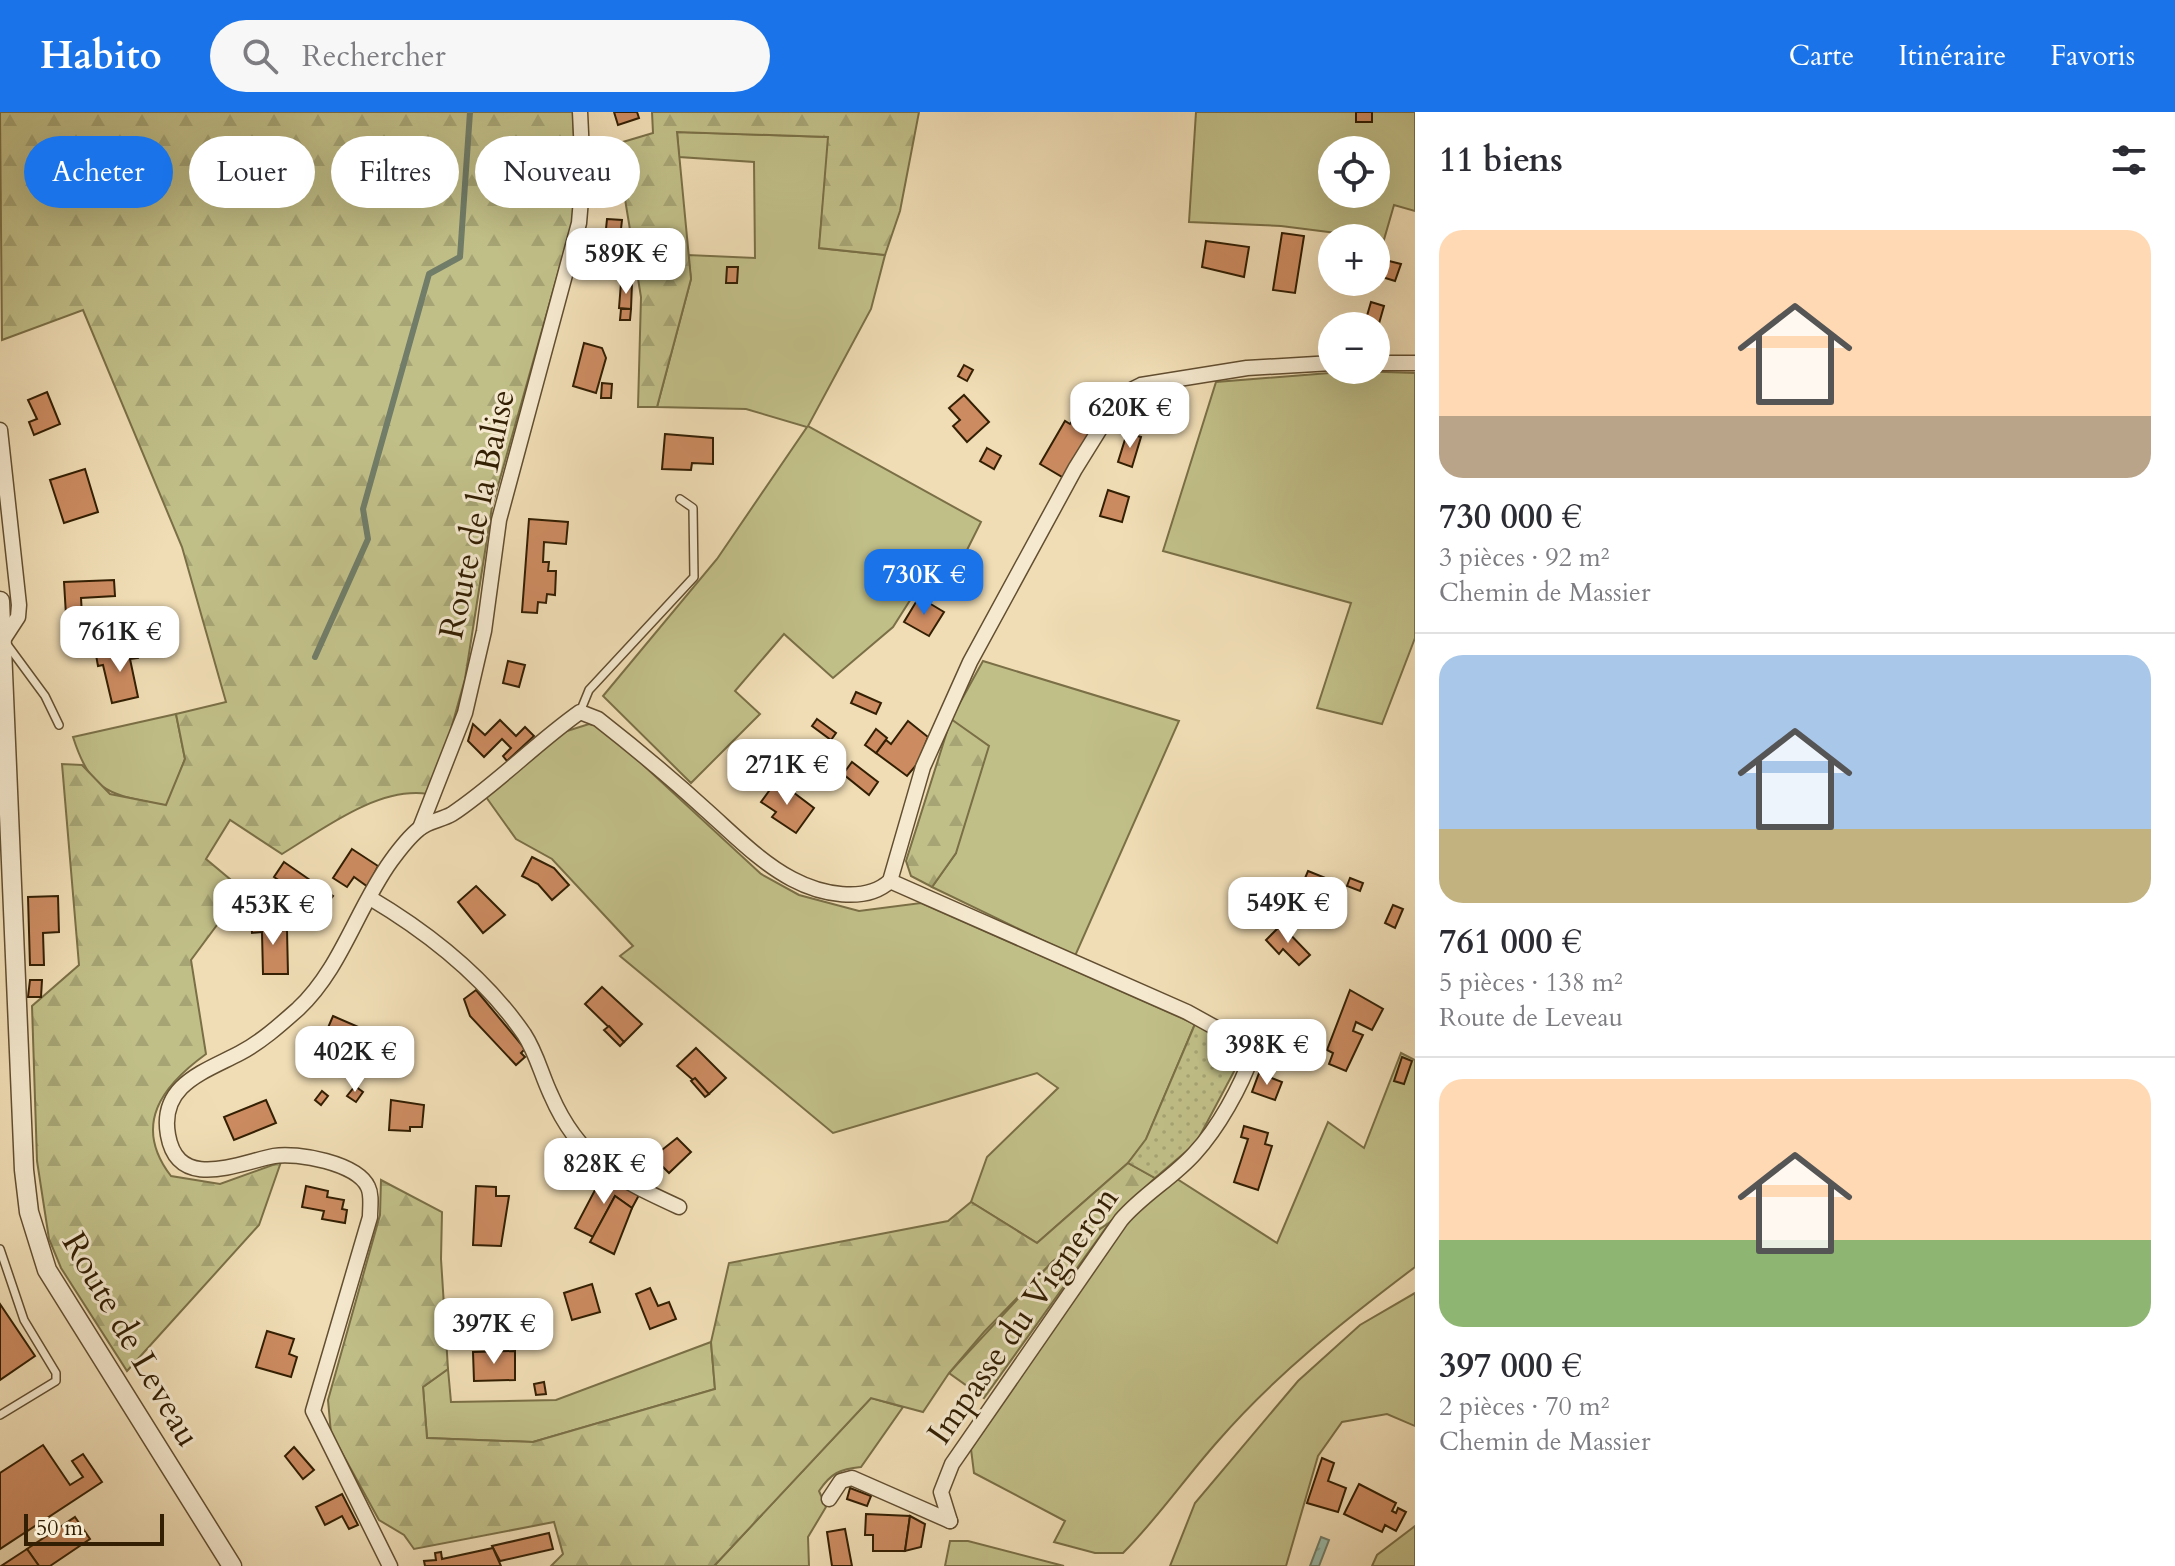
<!DOCTYPE html>
<html lang="fr">
<meta charset="utf-8">
<style>
body{margin:0;font-family:Cardo,serif;background:#f7f7f7;color:#2b2b33;height:100vh;display:flex;flex-direction:column;font-size:30px;white-space:nowrap}
*{box-sizing:border-box;margin:0}
p{font-size:26px;color:#7c7c81}
.icon{flex:none;width:44px;height:44px;fill:none;stroke:currentColor;stroke-width:2;stroke-linecap:round;stroke-linejoin:round}
.map{position:relative;flex:1;overflow:hidden}
.sheet{display:flex;flex-direction:column;background:#fff;width:760px}
.sheet>*{flex:none}
.guide{position:absolute;left:24px;top:24px;width:760px;height:72px;display:flex;gap:16px}
.controls{position:absolute;left:1318px;top:24px;display:grid;gap:16px}
.controls a{display:grid;place-items:center;width:72px;height:72px;border-radius:50%;background:#fff;box-shadow:0 8px 32px #0002;font-size:40px}
.scale{position:absolute;left:24px;bottom:20px;width:140px;box-sizing:border-box;padding-left:8px;border:4px solid #331f03;border-top:0;font-size:22px;line-height:28px;white-space:nowrap;color:#331f03;-webkit-text-stroke:6px #f5e9cf;paint-order:stroke}
.price{position:absolute;translate:-50% -68px;padding:0 18px;border-radius:16px;background:#fff;color:#222;font-size:26px;line-height:52px;filter:drop-shadow(0 2px 4px #0008)}
.price::after{content:'';position:absolute;left:50%;top:48px;width:24px;height:18px;margin-left:-12px;background:inherit;clip-path:polygon(0 0,100% 0,50% 100%)}
.price.selected{background:#1a73e8;color:#fff}
ul{padding:0;list-style:none}
li{display:grid;align-content:center;gap:16px;height:424px;padding:0 24px}
li+li{border-top:2px solid #e1e1e2}
li span{display:grid;place-items:center;height:248px;border-radius:24px;color:#555}
li>.icon{margin-inline-start:auto}
span .icon{width:144px;height:144px;fill:#fffc;stroke-width:1}
li b{font-size:34px}
h2{display:flex;justify-content:space-between;align-items:center;height:96px;padding:0 24px;font-size:34px}
.tag{padding:0 28px;border-radius:36px;background:#fff;box-shadow:0 8px 32px #0002;font-size:28px;line-height:72px}
.tag.selected{background:#1a73e8;color:#fff}
header{display:flex;align-items:center;gap:48px;box-sizing:border-box;height:112px;padding:0 40px;background:#1a73e8;color:#fff}
header strong{font-size:38px}
nav{display:flex;gap:44px;margin-inline-start:auto;font-size:28px}
.search{width:560px;height:72px;background:#f7f7f7;display:flex;align-items:center;gap:20px;box-sizing:border-box;padding:0 28px;border-radius:44px;color:#7c7c81;font-size:30px}
main{display:flex;flex:1;min-height:0}
.map>svg:first-child{display:block}
.grass{fill:#c1bf88;stroke:#7a6f46;stroke-width:2;fill-rule:evenodd}
.forest{fill:url(#forest-firs);stroke:#7a6f46;stroke-width:2}
.garden{fill:url(#garden-dots);stroke:#7a6f46;stroke-width:2}
.water{fill:url(#water-ripples);stroke:#717d68;stroke-width:2}
.lines{fill:none;stroke-linecap:round;stroke-linejoin:round}
.stream{stroke:#717d68;stroke-width:6}
.building{fill:#cc8b61;stroke:#331f03;stroke-width:2}
.service-casing{stroke:#624e30;stroke-width:10}
.minor-casing{stroke:#624e30;stroke-width:17}
.tertiary-casing{stroke:#624e30;stroke-width:21}
.service{stroke:#f5e9cf;stroke-width:7}
.minor{stroke:#f5e9cf;stroke-width:14}
.tertiary{stroke:#f5e9cf;stroke-width:18}
.labels{text-anchor:middle;stroke-width:6;stroke-linejoin:round;paint-order:stroke}
.street-label{font-size:34px;fill:#331f03;stroke:#f5e9cf}
</style>
<header>
<strong>Habito</strong>
<div class="search"><svg class="icon" aria-label="search" viewBox="0 0 24 24"><circle cx="10" cy="10" r="6"/><path d="M15 15l6 6"/></svg>Rechercher</div>
<nav><a>Carte</a><a>Itinéraire</a><a>Favoris</a></nav>
</header>
<main>
<div class="map">
<svg width="1415" height="1454" viewBox="0 0 1415 1454">
<defs>
<pattern id="forest-firs" width="22" height="20" patternUnits="userSpaceOnUse" patternTransform="scale(2)"><rect width="22" height="20" fill="#c1bf88"/><path d="M5 1l3.5 6h-7zM16 11l3.5 6h-7z" fill="#a6a474"/></pattern>
<pattern id="garden-dots" width="8" height="8" patternUnits="userSpaceOnUse" patternTransform="scale(2)"><rect width="8" height="8" fill="#c1bf88"/><path d="M2 2h.1M6 6h.1" fill="none" stroke="#a6a474" stroke-width="1.8" stroke-linecap="round"/></pattern>
<pattern id="water-ripples" width="26" height="14" patternUnits="userSpaceOnUse" patternTransform="scale(2)"><rect width="26" height="14" fill="#9abcab"/><path d="M2 4q2-2 4 0t4 0M15 11q2-2 4 0t4 0" fill="none" stroke="#85a192"/></pattern>
</defs>
<rect width="100%" height="100%" fill="#f0ddb5"/>
<filter id="stains"><feTurbulence type="fractalNoise" baseFrequency=".0025" numOctaves="4"/><feColorMatrix values="0 0 0 0 .2 0 0 0 0 .09 0 0 0 0 .02 0 0 0 .5 -.17"/></filter>
<radialGradient id="worn" r=".72"><stop offset=".6" stop-color="#630" stop-opacity="0"/><stop offset="1" stop-color="#630" stop-opacity=".3"/></radialGradient>
<g class="grass">
<path d="M1196 0H1415V99L1394 93 1383 131 1376 126 1281 114 1189 110ZM1332 38H1376V82H1332Z"/>
<path d="M677 20 829 25 819 136 885 143 871 197 808 314 981 410 944 484 921 471 893 515 833 566 784 522 735 579 760 602 691 671 603 584 717 447 807 315 746 297 657 295 691 167 688 143 755 146 754 50 679 45Z"/>
<path d="M1355 259 1415 261V526L1382 612 1317 596 1351 491 1163 439 1216 270Z"/>
<path d="M983 549 1179 609 1075 844 932 775 956 741 951 607Z"/>
<path d="M176 602 185 647 167 694C112 682 92 684 73 625Z"/>
<path d="M589 612 602 615 761 762 799 783 859 799 921 791 1195 912 1146 1028 1128 1051 1037 1131 971 1090 987 1045 1058 976 1037 961 833 1021 620 844 633 834 552 747 516 727 486 685 564 620Z"/>
<path d="M1401 941 1415 948V1155C1345 1208 1276 1262 1218 1329 1185 1366 1158 1406 1123 1441H1095L1054 1430 1065 1409 974 1361 971 1337 1126 1112 1140 1096 1177 1067 1277 1131 1328 1010 1364 1036Z"/>
<path d="M1110 1110 984 1286 949 1261 1053 1149Z"/>
<path d="M1415 1181V1314L1387 1302 1342 1310 1318 1344 1286 1454H1170L1195 1391 1298 1269 1360 1213Z"/>
<path d="M711 1230 715 1277 533 1330 427 1326 423 1275 448 1257 451 1290 556 1288Z"/>
<path d="M871 1286 903 1295 861 1355C840 1357 831 1361 819 1379L826 1395 808 1425 809 1454H714Z"/>
<path d="M1415 1414V1454H1372L1377 1443Z"/>
<path d="M950 1429H968L1064 1454H945Z"/>
</g>
<g class="forest">
<path d="M0 0H573L576 82 572 112 492 395 465 567 446 635 428 682C379 674 323 717 282 742L230 708 206 747 243 778 191 848 206 942C162 974 132 1013 171 1064L220 1072 281 1050 259 1113 127 1259 61 1156 49 1127 37 1049 32 894 79 853 62 652 82 653 110 682 166 693 185 647 176 602 226 590 182 435 83 198 2 228Z"/>
<path d="M652 0H919L900 99 885 143 819 136 828 25 677 20 691 167 657 295H638L641 185 616 32 653 21Z"/>
<path d="M951 607 989 634 956 741 932 775 911 764 906 749Z"/>
<path d="M1128 1051 1155 1066 1110 1110 1053 1149 984 1220 949 1261 923 1300 871 1286 714 1454H551L563 1442 554 1410 414 1437 404 1423 379 1408 331 1321 328 1288 380 1103 381 1068 442 1100 441 1147 448 1257 423 1275 427 1326 533 1330 715 1277 711 1230 729 1151 948 1109 971 1090 1037 1131Z"/>
</g>
<path class="garden" d="M1195 912 1239 937 1238 952 1196 1031 1155 1066 1128 1051 1146 1027Z"/>
<g class="water">
<path d="M260 770 297 794 293 801 256 777Z"/>
<path d="M1321 1425 1329 1428 1319 1454H1310Z"/>
</g>
<g class="lines">
<path class="stream" d="M315 545 368 427 363 397 429 162 460 145 470 0"/>
</g>
<g class="building">
<path d="M614 0H637L639 6 618 13Z"/>
<rect x="1356" y="0" width="16" height="10"/>
<path d="M607 107 622 108 621 117H606Z"/>
<path d="M606 117H621V155H604Z"/>
<path d="M1282 121 1304 124 1295 181 1273 178Z"/>
<path d="M1332 127V162L1325 161Z"/>
<path d="M1206 129 1249 135 1244 165 1202 155Z"/>
<path d="M1385 148 1401 152 1395 169 1379 164Z"/>
<path d="M727 155H738L737 171H726Z"/>
<path d="M621 171H632L631 197 619 196Z"/>
<path d="M1371 190 1384 194 1376 222V214H1364Z"/>
<path d="M621 197H631L630 208H620Z"/>
<path d="M584 231 602 236 606 246 596 281 573 274Z"/>
<path d="M964 253 973 258 967 269 958 264Z"/>
<path d="M602 271 612 272 611 286H601Z"/>
<path d="M47 280 60 312 34 323 29 310 37 307 28 288Z"/>
<path d="M964 283 989 310 967 330 953 314 960 308 949 296Z"/>
<path d="M1073 308 1091 318 1064 366 1040 352 1065 309 1070 312Z"/>
<path d="M1127 321 1141 325 1132 355 1118 350Z"/>
<path d="M665 322 713 326V352L692 351 691 358 662 357Z"/>
<path d="M987 336 1001 344 994 357 980 349Z"/>
<path d="M85 357 98 400 64 411 50 368Z"/>
<path d="M1108 378 1129 385 1122 410 1100 404Z"/>
<path d="M529 407 568 410 566 432 544 430 543 450H549L548 459H556L555 483 547 482 546 491 538 490 537 501 522 500Z"/>
<path d="M114 468 115 484 81 486 82 503H66L64 470Z"/>
<path d="M919 485 944 500 929 524 904 510Z"/>
<path d="M136 535 138 546 130 547 138 585 112 591 103 553 98 554 96 543Z"/>
<path d="M508 549 525 553 519 575 503 571Z"/>
<path d="M856 580 881 591 876 602 851 591Z"/>
<path d="M817 607 836 621 831 628 812 614Z"/>
<path d="M500 608 516 624 525 615 534 624 507 649 503 644 511 636 502 627 484 645 468 629 473 612 485 623Z"/>
<path d="M908 609 928 625 918 651 907 664 876 641 886 628 891 632Z"/>
<path d="M876 617 887 626 876 641 865 633Z"/>
<path d="M852 650 878 670 869 683 843 662Z"/>
<path d="M777 668 814 696 796 721 772 705 776 700 761 690Z"/>
<path d="M352 737 378 754 368 775 354 765 347 775 333 766Z"/>
<path d="M532 745 554 756 569 773 552 788 538 772 522 764Z"/>
<path d="M284 750 333 784 327 792 314 784 310 789 301 783 297 789 282 778 286 773 274 765Z"/>
<path d="M1308 759 1333 769 1325 788 1300 778Z"/>
<path d="M1350 766 1363 771 1360 779 1347 774Z"/>
<path d="M476 774 505 803 483 821 458 790Z"/>
<path d="M58 784 59 820 43 821 44 853H30L28 785Z"/>
<path d="M1393 793 1403 797 1395 816 1385 811Z"/>
<path d="M274 807V819L287 818 288 862H263L262 820 252 821 251 808Z"/>
<path d="M1281 813 1310 843 1299 853 1283 837 1279 842 1266 828Z"/>
<path d="M30 868H42L41 885H28Z"/>
<path d="M602 875 642 912 624 930 585 892Z"/>
<path d="M476 878 525 937 521 941 525 945 516 953 470 904 464 887Z"/>
<path d="M1350 878 1383 897 1372 918 1356 910 1353 919 1363 923 1346 959 1329 952 1333 941 1327 938Z"/>
<path d="M333 904 370 920 361 941 324 925Z"/>
<path d="M609 914 624 930 620 934 604 918Z"/>
<path d="M696 936 726 966 709 982 677 954Z"/>
<path d="M1402 945 1412 949 1404 972 1394 969Z"/>
<path d="M1259 961 1282 970 1275 988 1252 980Z"/>
<path d="M695 966 709 982 705 985 691 969Z"/>
<path d="M355 974 363 980 356 990 347 984Z"/>
<path d="M322 979 328 984 321 993 315 988Z"/>
<path d="M266 988 276 1011 234 1028 224 1005Z"/>
<path d="M391 988 424 993 422 1015H410V1019L389 1018Z"/>
<path d="M1244 1014 1268 1021 1265 1032 1272 1034 1258 1078 1234 1070 1248 1027 1241 1025Z"/>
<path d="M677 1026 691 1040 669 1061 653 1045Z"/>
<path d="M613 1065 639 1083 632 1096 615 1084 593 1125 575 1116 595 1078 606 1079Z"/>
<path d="M306 1074 328 1079 327 1085 344 1088 342 1097 347 1098 345 1111 322 1107 324 1099 302 1095Z"/>
<path d="M476 1074 496 1075V1084H509L501 1134 473 1133Z"/>
<path d="M615 1084 632 1096 614 1142 590 1130Z"/>
<path d="M592 1172 600 1200 572 1208 564 1181Z"/>
<path d="M650 1176 658 1194 669 1190 676 1207 650 1217 636 1182Z"/>
<path d="M0 1192 35 1244 0 1268Z"/>
<path d="M267 1219 294 1227 289 1242 297 1245 291 1265 256 1255Z"/>
<path d="M515 1239V1268L474 1269 473 1240Z"/>
<path d="M544 1270 546 1282 536 1283 534 1272Z"/>
<path d="M43 1333 70 1373 83 1365 72 1349 83 1342 102 1370 0 1437V1361Z"/>
<path d="M294 1335 314 1358 303 1367 285 1344Z"/>
<path d="M1322 1346 1334 1351 1328 1369 1346 1376 1338 1400 1307 1391Z"/>
<path d="M1359 1372 1396 1391 1392 1399 1396 1401 1398 1396 1406 1400 1396 1419 1385 1413 1382 1420 1344 1402Z"/>
<path d="M850 1376 871 1384 867 1394 847 1387Z"/>
<path d="M342 1382 358 1413 349 1417 342 1404 325 1413 316 1395Z"/>
<path d="M866 1402 910 1404 905 1439H873V1423H865Z"/>
<path d="M910 1404 925 1412 921 1435 905 1439Z"/>
<path d="M75 1405 90 1427 50 1454H39L27 1437Z"/>
<path d="M845 1417 852 1454H832L827 1420Z"/>
<path d="M549 1421 553 1437 500 1449 492 1434Z"/>
<path d="M493 1436 501 1454H425L424 1449 436 1448 435 1441 441 1440 442 1447Z"/>
<path d="M27 1437 39 1454H1Z"/>
</g>
<g class="lines">
<g class="service-casing">
<g id="service">
<path d="M6 531 45 584 59 613"/>
<path d="M580 600 589 578 694 465 693 396 680 387"/>
<path d="M0 1137 24 1208 56 1261V1269L0 1303"/>
</g>
</g>
<g class="minor-casing">
<g id="minor">
<path d="M1376 251H1415"/>
<path d="M0 318 19 493 18 505 3 528 0 527"/>
<path d="M420 716 465 601 484 519 499 408 579 111 583 63 580 0"/>
<path d="M890 769 1187 900 1247 933 1252 943C1241 975 1218 1016 1195 1041 1173 1066 1143 1082 1121 1108L952 1352 941 1380 950 1409"/>
<path d="M370 786C429 821 484 864 524 922 537 942 541 962 551 983 579 1048 618 1067 679 1095"/>
<path d="M829 1387 841 1369 852 1366 950 1409"/>
<path d="M390 1454 313 1299 370 1105C370 1095 372 1083 368 1075 357 1051 297 1040 274 1044 238 1051 178 1080 168 1023 159 973 204 960 240 941 261 930 280 913 298 897 341 857 357 796 391 749 399 738 409 725 419 717 428 709 442 708 452 702 497 672 536 631 580 600L598 607C635 636 671 666 706 698 733 722 760 750 792 767 820 782 865 792 890 769L923 655 970 550 1075 357 1121 283 1141 273 1247 256 1332 251"/>
</g>
</g>
<g class="tertiary-casing">
<path id="tertiary" d="M0 489 24 1058 29 1100 47 1158 232 1454"/>
</g>
<use href="#service" class="service"/>
<use href="#minor" class="minor"/>
<use href="#tertiary" class="tertiary"/>
</g>
<g class="labels">
<g class="street-label">
<text transform="translate(476 402) rotate(-78)" y="12">Route de la Balise</text>
<text transform="translate(1022 1203) rotate(-55)" y="12">Impasse du Vigneron</text>
<text transform="translate(132 1227) rotate(60)" y="12">Route de Leveau</text>
</g>
</g>
<rect width="100%" height="100%" filter="url(#stains)"/>
<rect width="100%" height="100%" fill="url(#worn)"/>
</svg>
<div class="controls">
<a><svg class="icon" aria-label="locate" viewBox="0 0 24 24"><circle cx="12" cy="12" r="6"/><path d="M12 2v4M12 18v4M2 12h4M18 12h4"/></svg></a>
<a>+</a>
<a>−</a>
</div>
<div class="scale">50 m</div>
<b class="price" style="left:626px;top:184px">589K €</b>
<b class="price" style="left:1130px;top:338px">620K €</b>
<b class="price selected" style="left:924px;top:505px">730K €</b>
<b class="price" style="left:120px;top:562px">761K €</b>
<b class="price" style="left:787px;top:695px">271K €</b>
<b class="price" style="left:1288px;top:833px">549K €</b>
<b class="price" style="left:273px;top:835px">453K €</b>
<b class="price" style="left:1267px;top:975px">398K €</b>
<b class="price" style="left:355px;top:982px">402K €</b>
<b class="price" style="left:604px;top:1094px">828K €</b>
<b class="price" style="left:494px;top:1254px">397K €</b>
<div class="guide">
<a class="tag selected">Acheter</a>
<a class="tag">Louer</a>
<a class="tag">Filtres</a>
<a class="tag">Nouveau</a>
</div>
</div>
<section class="sheet">
<h2>11 biens<svg class="icon" aria-label="filters" viewBox="0 0 24 24"><path d="M4 7h16M4 17h16"/><circle cx="9" cy="7" r="2"/><circle cx="15" cy="17" r="2"/></svg></h2>
<ul>
<li><span style="background:linear-gradient(#ffd9b3 75%,#b9a48a 0)"><svg class="icon" aria-label="home" viewBox="0 0 24 24"><path d="M3 11l9-7 9 7M6 9v11h12V9"/></svg></span><div><b>730 000 €</b><p>3 pièces · 92 m²</p><p>Chemin de Massier</p></div></li>
<li><span style="background:linear-gradient(#a9c7e8 70%,#c2b280 0)"><svg class="icon" aria-label="home" viewBox="0 0 24 24"><path d="M3 11l9-7 9 7M6 9v11h12V9"/></svg></span><div><b>761 000 €</b><p>5 pièces · 138 m²</p><p>Route de Leveau</p></div></li>
<li><span style="background:linear-gradient(#ffd9b3 65%,#8fb573 0)"><svg class="icon" aria-label="home" viewBox="0 0 24 24"><path d="M3 11l9-7 9 7M6 9v11h12V9"/></svg></span><div><b>397 000 €</b><p>2 pièces · 70 m²</p><p>Chemin de Massier</p></div></li>
</ul>
</section>
</main>
